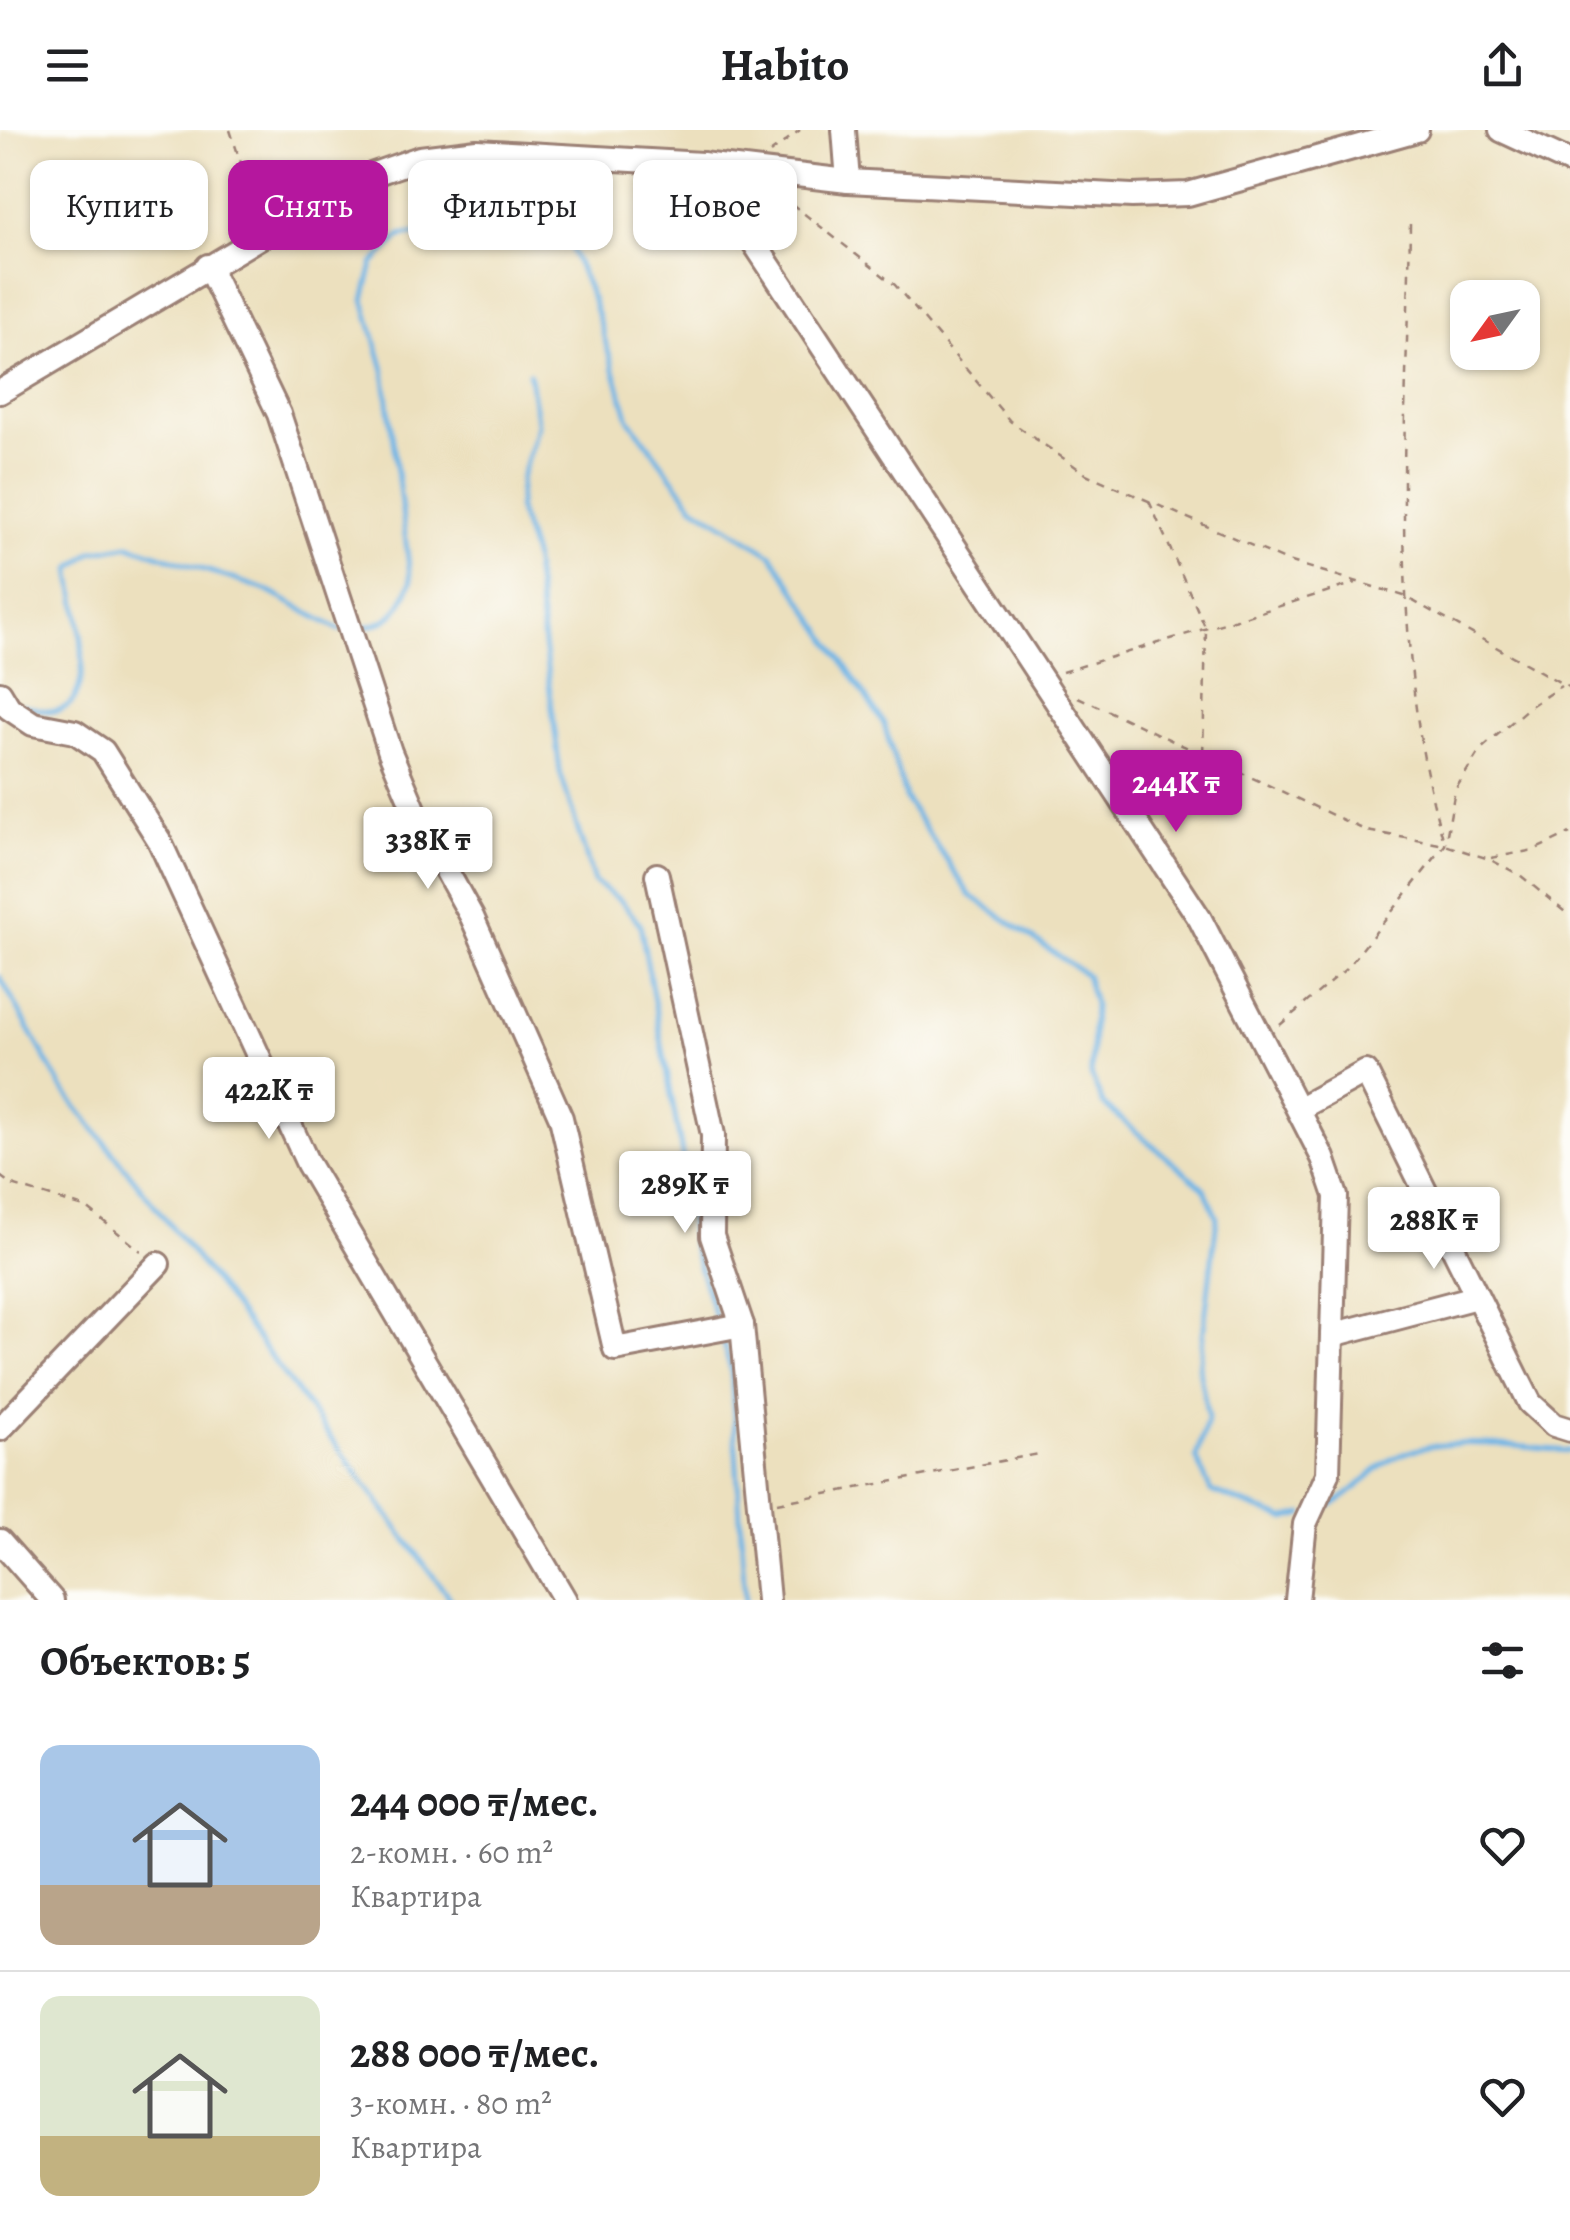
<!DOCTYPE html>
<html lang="ru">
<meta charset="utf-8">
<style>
body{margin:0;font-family:Alegreya,serif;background:#f2f2f2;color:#202124;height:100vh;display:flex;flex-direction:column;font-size:38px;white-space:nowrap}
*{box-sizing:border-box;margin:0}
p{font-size:32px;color:#757577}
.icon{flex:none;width:55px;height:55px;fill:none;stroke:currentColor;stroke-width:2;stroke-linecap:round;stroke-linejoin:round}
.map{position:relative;height:1470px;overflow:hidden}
.side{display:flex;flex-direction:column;background:#fff;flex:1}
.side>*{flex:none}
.guide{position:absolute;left:30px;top:30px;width:1000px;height:90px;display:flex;gap:20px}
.needle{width:65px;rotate:237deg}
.tools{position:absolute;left:1450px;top:150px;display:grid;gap:20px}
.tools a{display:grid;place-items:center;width:90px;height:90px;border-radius:20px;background:#fff;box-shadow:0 2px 8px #0004;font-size:50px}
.price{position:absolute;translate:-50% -85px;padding:0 22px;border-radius:10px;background:#fff;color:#222;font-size:32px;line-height:65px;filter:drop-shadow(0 2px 5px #0008)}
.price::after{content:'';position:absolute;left:50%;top:60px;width:30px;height:22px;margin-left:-15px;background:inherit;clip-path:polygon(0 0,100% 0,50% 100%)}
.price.selected{background:#b5179e;color:#fff}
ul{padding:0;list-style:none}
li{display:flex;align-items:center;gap:30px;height:250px;padding:0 40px}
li+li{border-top:2px solid #e0e0e0}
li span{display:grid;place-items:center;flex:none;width:280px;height:200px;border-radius:20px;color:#555}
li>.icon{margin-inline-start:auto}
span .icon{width:120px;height:120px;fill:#fffc;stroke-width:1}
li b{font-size:42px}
h2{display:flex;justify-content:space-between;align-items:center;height:120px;padding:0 40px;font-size:42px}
.chip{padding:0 35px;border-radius:20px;background:#fff;box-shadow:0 2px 8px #0004;font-size:35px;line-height:90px}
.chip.selected{background:#b5179e;color:#fff}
header{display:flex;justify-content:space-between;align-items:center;height:130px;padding:0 40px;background:#fff;font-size:45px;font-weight:600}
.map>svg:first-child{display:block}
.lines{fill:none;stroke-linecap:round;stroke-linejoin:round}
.stream{stroke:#6fb5e6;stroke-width:5}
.minor-casing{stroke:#9b8074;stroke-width:28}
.path{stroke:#9b8074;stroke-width:2.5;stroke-dasharray:8 8;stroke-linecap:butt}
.minor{stroke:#fff;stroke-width:22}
</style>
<header><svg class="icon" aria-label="menu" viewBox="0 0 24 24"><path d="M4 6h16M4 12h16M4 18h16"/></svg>Habito<svg class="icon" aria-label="share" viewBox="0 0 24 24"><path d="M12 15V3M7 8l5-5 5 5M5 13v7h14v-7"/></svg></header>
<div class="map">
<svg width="1570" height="1470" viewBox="0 0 1570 1470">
<rect width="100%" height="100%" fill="#fdfcf7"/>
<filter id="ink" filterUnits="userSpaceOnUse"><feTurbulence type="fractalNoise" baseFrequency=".01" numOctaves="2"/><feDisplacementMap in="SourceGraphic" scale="20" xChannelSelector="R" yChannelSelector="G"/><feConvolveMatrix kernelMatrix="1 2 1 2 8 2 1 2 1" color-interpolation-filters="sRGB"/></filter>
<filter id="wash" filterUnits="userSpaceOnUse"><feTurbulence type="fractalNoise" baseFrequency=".0048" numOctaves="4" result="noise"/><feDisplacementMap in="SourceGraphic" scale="40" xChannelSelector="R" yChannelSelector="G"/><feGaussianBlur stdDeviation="2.25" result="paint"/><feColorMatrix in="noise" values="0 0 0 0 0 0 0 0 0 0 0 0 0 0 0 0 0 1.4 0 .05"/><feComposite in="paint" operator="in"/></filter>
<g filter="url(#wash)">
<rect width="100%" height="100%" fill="#ece0be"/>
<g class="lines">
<g class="stream">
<path d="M529 243 538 295 521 348 518 378 533 426 560 642 594 752 621 771 640 794 686 1046 692 1114 717 1193"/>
<path d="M356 498C390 495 400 482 411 452L384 240 364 170 373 134 401 106 538 82 567 109 593 171 629 289 693 375 772 425 884 594 906 670 970 765 1086 845 1094 874 1091 945 1103 974 1205 1059 1217 1088 1199 1239 1208 1288 1196 1327 1211 1361 1285 1389 1303 1384"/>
<path d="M23 575C32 577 45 582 54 581 103 576 75 471 71 439L92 422 129 415 266 460 340 500"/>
<path d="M0 847 62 958 219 1157 451 1470"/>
<path d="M720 1204 731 1239 745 1470"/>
<path d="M1323 1378C1351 1370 1367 1343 1392 1329 1442 1302 1516 1318 1570 1321"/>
</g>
</g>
</g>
<g filter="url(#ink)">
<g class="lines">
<g class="minor-casing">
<g id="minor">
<path d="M844 0 848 51"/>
<path d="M1501 0 1570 32"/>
<path d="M702 34 1200 789 1323 1028 1336 1066 1328 1344 1305 1394 1297 1470"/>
<path d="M208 136 279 284 390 622 419 691 472 787 561 988 615 1219 742 1195"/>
<path d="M0 262 354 51 420 28 477 21 702 34 848 51 1132 66 1188 64 1417 0"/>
<path d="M0 563 9 578 33 594 75 602 103 621 159 710 308 1034 565 1470"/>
<path d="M657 745 713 1005 712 1106 742 1195 768 1470"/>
<path d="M1300 978 1366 942 1530 1273 1554 1295 1570 1300"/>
<path d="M1332 1205 1476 1167"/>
<path d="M0 1299 158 1134"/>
<path d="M0 1411 52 1470"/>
</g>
</g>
<g class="path">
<path d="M230 0 258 84"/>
<path d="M770 23 800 0"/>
<path d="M779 64 895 155 1010 291 1086 344 1285 430 1404 466 1570 558"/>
<path d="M1410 94C1407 294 1386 522 1445 715"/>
<path d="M1149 371 1206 499 1203 626"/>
<path d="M1062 542 1356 453"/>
<path d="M1078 567 1367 701 1445 715 1489 729 1520 745 1570 786"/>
<path d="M1491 728 1534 720 1570 703"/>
<path d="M1280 895 1347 838 1445 715 1455 660 1480 620 1529 577 1561 556"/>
<path d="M0 1046 12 1055 87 1078 141 1121"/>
<path d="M777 1373 1044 1323"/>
</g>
<use href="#minor" class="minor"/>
</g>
</g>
</svg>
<div class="tools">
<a><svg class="needle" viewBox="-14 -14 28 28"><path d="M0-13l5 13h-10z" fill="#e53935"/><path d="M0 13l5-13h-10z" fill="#757577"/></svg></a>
</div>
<b class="price selected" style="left:1176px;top:705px">244K ₸</b>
<b class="price" style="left:428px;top:762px">338K ₸</b>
<b class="price" style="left:269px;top:1012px">422K ₸</b>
<b class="price" style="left:685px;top:1106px">289K ₸</b>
<b class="price" style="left:1434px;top:1142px">288K ₸</b>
<div class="guide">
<a class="chip">Купить</a>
<a class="chip selected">Снять</a>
<a class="chip">Фильтры</a>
<a class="chip">Новое</a>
</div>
</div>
<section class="side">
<h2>Объектов: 5<svg class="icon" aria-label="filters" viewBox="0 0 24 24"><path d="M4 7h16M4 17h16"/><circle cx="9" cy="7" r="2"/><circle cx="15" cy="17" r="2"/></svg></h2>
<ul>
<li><span style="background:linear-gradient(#a9c7e8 70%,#b9a48a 0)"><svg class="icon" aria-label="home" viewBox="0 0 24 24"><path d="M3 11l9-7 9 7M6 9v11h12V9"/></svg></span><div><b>244 000 ₸/мес.</b><p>2-комн. · 60 m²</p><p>Квартира</p></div><svg class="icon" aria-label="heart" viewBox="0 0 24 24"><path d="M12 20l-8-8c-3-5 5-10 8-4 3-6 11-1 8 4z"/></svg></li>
<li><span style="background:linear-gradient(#dfe7d0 70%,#c2b280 0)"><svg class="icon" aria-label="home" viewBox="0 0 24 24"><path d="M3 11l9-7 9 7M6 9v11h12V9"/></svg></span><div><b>288 000 ₸/мес.</b><p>3-комн. · 80 m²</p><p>Квартира</p></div><svg class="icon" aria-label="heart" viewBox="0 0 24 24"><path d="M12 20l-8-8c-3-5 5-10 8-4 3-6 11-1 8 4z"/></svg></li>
</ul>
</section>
